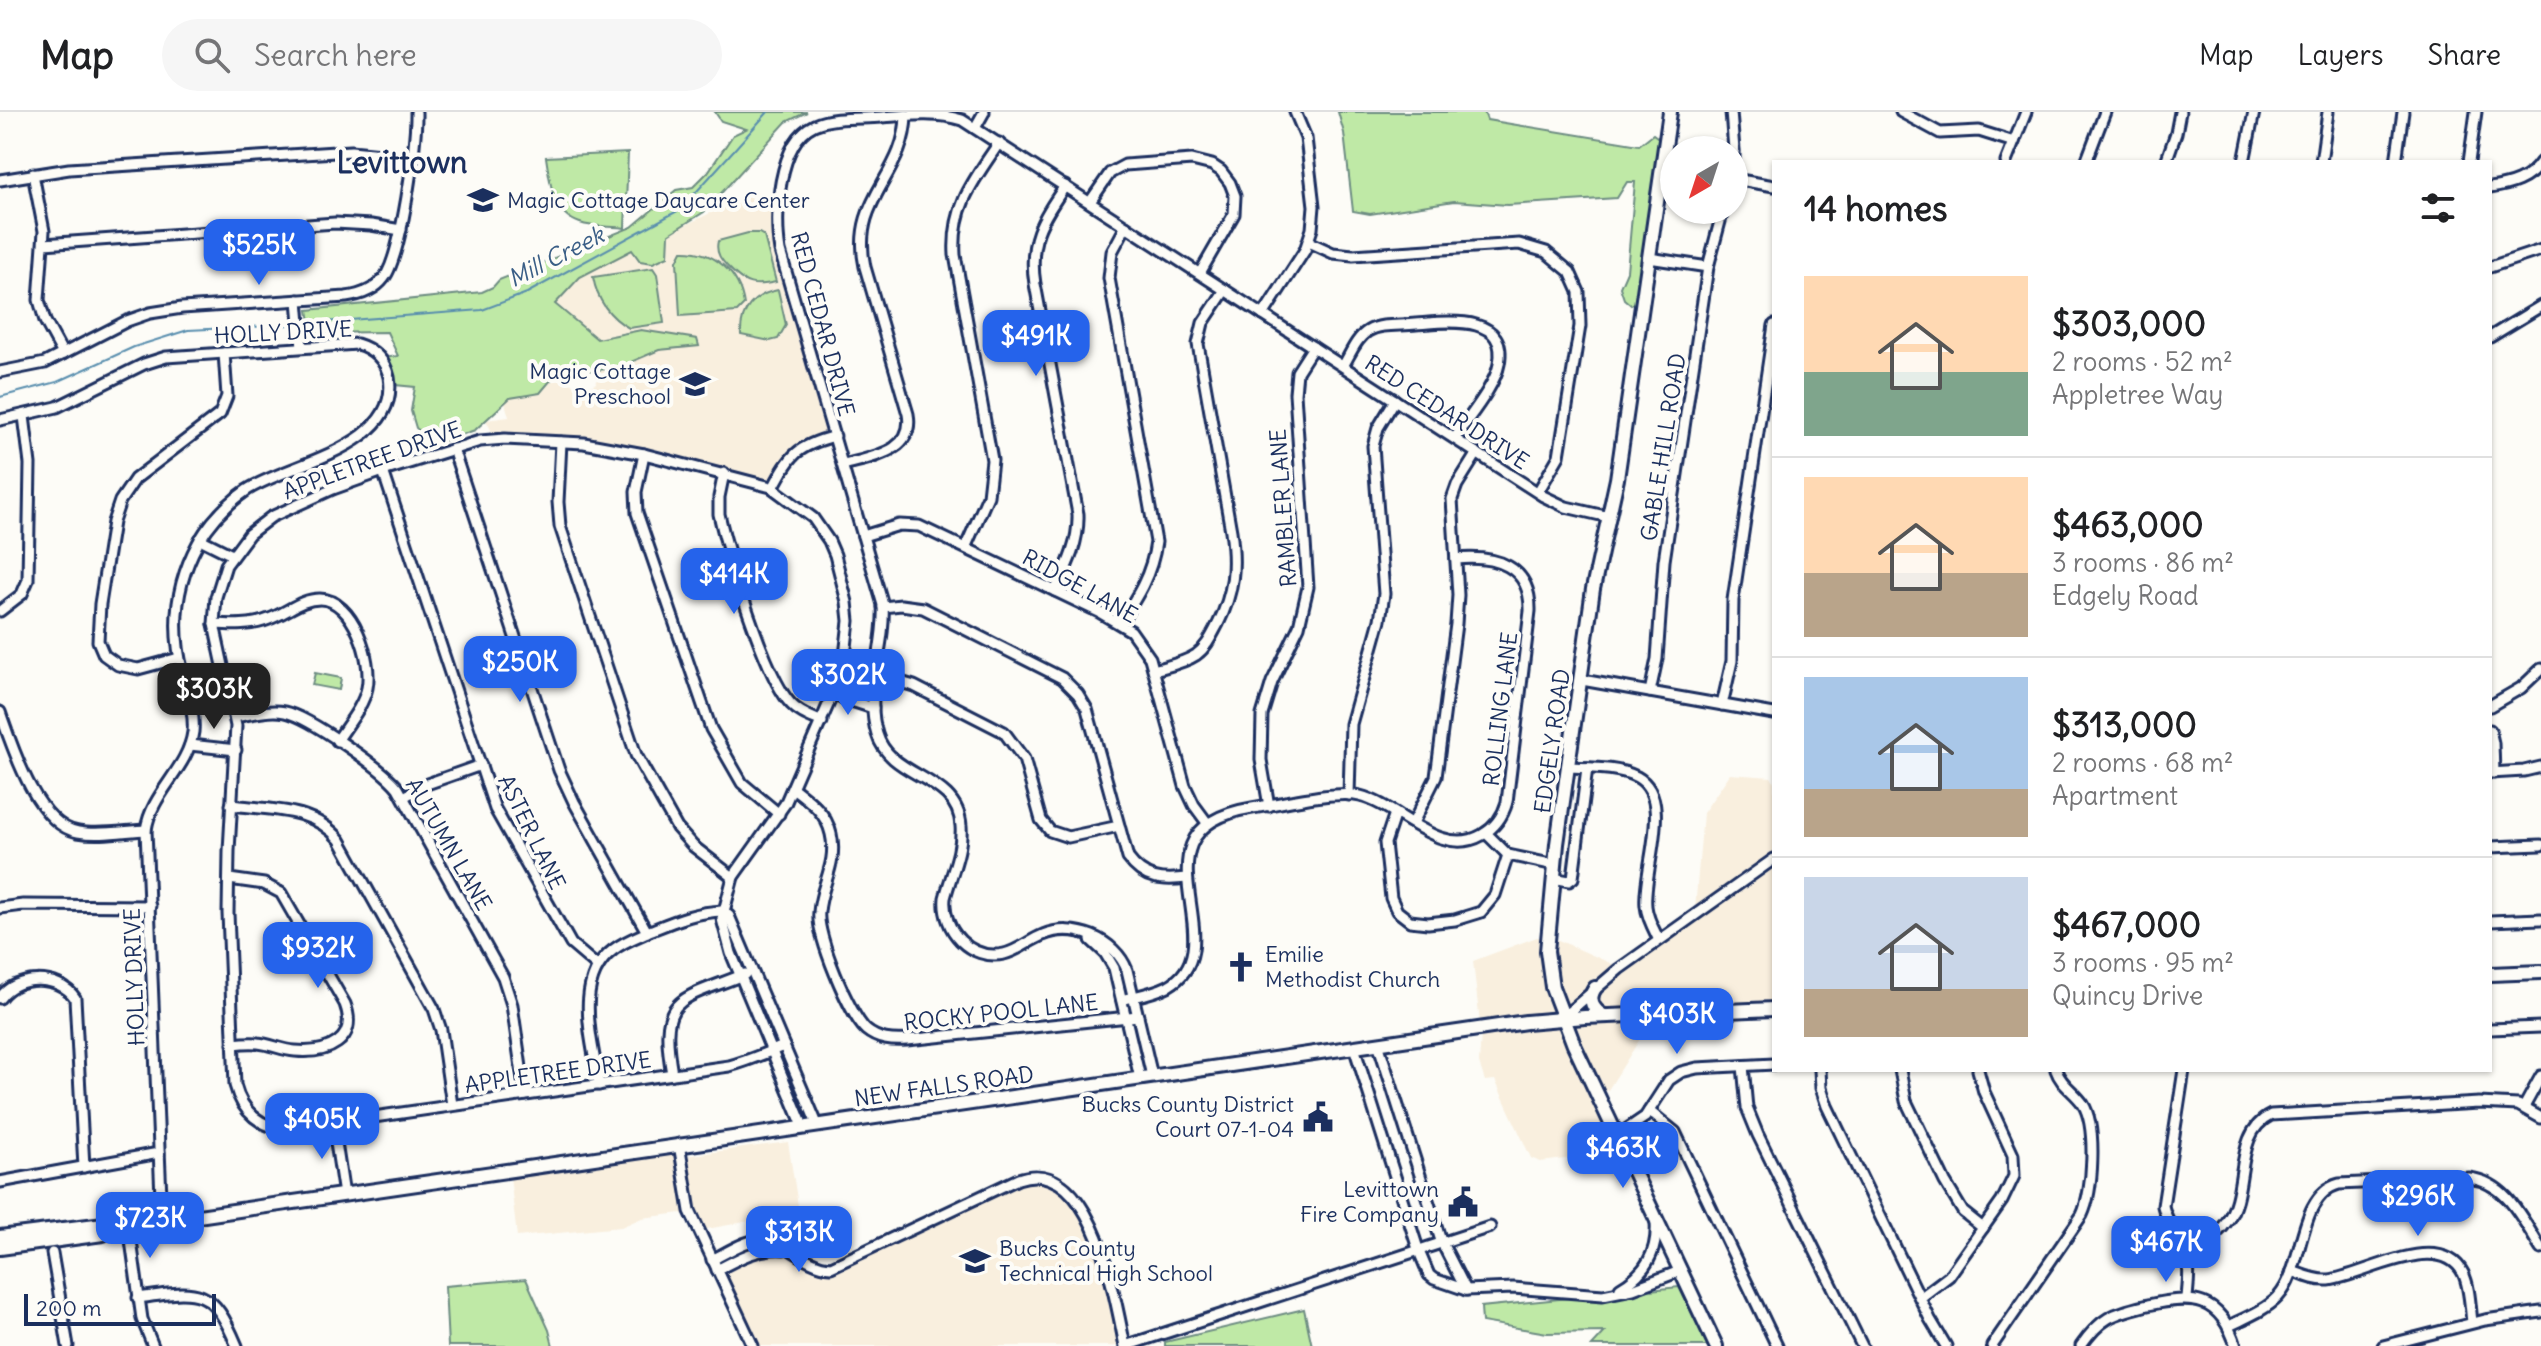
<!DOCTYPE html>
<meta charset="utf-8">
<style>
body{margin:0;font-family:Delius,sans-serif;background:#f6f6f6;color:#202124;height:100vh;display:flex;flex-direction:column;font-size:30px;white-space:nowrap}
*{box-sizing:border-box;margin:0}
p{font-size:26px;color:#757577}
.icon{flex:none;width:44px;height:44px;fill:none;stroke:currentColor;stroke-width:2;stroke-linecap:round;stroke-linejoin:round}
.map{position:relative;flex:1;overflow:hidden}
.sheet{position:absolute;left:1772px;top:48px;width:720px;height:912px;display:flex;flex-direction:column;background:#fff;border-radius:0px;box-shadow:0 2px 6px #0004}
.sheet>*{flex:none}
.needle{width:52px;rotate:219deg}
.fabs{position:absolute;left:1660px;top:24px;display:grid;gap:16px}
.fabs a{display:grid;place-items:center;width:88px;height:88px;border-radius:50%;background:#fff;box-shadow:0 2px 6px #0004;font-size:40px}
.scale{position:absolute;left:24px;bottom:20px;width:192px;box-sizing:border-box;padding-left:8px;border:4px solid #1b2f5e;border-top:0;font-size:22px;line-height:28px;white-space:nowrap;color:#1b2f5e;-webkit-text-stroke:6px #fdfcf7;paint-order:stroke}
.price{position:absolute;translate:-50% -68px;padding:0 18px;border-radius:16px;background:#2563eb;color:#fff;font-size:26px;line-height:52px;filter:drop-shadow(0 2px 4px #0008)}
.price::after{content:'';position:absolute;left:50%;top:48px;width:24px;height:18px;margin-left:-12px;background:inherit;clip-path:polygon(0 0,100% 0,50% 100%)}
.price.current{background:#222;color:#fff}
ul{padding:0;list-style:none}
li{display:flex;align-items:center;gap:24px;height:200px;padding:0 32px}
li+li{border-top:2px solid #e0e0e0}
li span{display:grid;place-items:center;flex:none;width:224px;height:160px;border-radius:0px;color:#555}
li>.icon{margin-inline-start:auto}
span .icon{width:96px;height:96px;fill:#fffc;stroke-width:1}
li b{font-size:34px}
h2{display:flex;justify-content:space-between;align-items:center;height:96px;padding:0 32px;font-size:34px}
header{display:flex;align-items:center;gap:48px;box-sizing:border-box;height:112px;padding:0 40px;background:#fff;border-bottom:2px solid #e0e0e0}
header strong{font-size:38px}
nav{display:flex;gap:44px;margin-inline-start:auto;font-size:28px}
.search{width:560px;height:72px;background:#f6f6f6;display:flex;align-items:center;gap:20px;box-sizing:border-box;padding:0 28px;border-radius:44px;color:#757577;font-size:30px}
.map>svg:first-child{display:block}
.built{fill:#f9efde}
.green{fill:#bfe9a6;stroke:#6d8c82;stroke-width:2}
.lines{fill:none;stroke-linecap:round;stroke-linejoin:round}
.stream{stroke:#598eae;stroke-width:2}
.minor-casing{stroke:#1b2f5e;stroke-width:15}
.major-casing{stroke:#1b2f5e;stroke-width:18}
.minor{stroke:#fdfcf7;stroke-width:9}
.major{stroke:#fdfcf7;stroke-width:12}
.labels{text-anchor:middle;stroke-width:8;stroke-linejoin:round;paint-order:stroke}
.poi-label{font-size:22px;fill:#1b2f5e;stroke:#fdfcf7;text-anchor:start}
.street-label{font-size:22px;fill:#1b2f5e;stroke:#fdfcf7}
.water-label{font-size:24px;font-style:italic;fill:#3a5e86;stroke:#fdfcf7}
.district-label{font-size:30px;font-weight:bold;fill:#1b2f5e;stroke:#fdfcf7}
</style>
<header>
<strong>Map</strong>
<div class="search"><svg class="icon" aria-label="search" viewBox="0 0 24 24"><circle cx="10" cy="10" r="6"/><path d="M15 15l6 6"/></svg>Search here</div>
<nav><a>Map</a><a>Layers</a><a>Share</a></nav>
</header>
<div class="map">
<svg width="2541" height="1234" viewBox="0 0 2541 1234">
<rect width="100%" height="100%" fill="#fdfcf7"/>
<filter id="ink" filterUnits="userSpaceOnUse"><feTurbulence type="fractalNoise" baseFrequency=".0125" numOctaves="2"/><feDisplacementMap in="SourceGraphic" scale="16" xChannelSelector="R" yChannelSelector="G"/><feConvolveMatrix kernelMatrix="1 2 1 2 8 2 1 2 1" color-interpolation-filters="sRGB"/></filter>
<g filter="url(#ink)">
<g class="built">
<path d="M754 80 776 84 773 120 776 139 828 315 825 322 804 330 790 339 770 370 606 330 494 324 486 308 509 305 505 291 510 286 543 271 563 267 583 277 595 272 601 263 540 183Z"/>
<path d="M1730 662 1771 665 1774 670V889L1660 895 1608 978 1591 987 1615 1041 1540 1050 1531 1046 1495 968 1485 969 1479 951 1481 921 1473 849 1537 825 1556 827 1628 859 1694 810 1703 701Z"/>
<path d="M788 1030 799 1100 707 1117 681 1101 642 1106 621 1115 517 1125 510 1064 672 1041 677 1045Z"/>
<path d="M1018 1067 1056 1069 1093 1114 1125 1234H753L712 1148 767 1127 826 1155Z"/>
</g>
<g class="green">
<path d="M715 0H807L786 10 704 100 669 122 668 144 653 151 640 149 632 138 580 165 555 192 597 227 641 218 697 227 699 234 659 238 617 256 556 262 540 281 510 286 475 318 440 330 433 329 416 316 411 299 415 275 395 273 383 246 398 244 387 220 312 221 308 198 482 180 493 175 499 168 632 115 676 78 693 75 708 60 733 23 746 17 721 9Z"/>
<path d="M1338 0H1484L1487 8 1639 33 1653 22 1661 28 1637 190 1631 193 1624 187 1620 175 1627 159 1635 70H1627L1617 86 1508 93 1454 89 1370 102 1353 99 1344 21Z"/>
<path d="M628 41 625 116C611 114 593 116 580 111 552 102 550 70 546 45Z"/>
<path d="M748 121H759L764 124 776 170C754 175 745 173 730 157 721 148 715 141 718 129Z"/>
<path d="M682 139C715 138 740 162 744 193L737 200 680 204 677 149Z"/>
<path d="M653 156 657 162 664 211 629 216C609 205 597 187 593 165Z"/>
<path d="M778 178 786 213 778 227 770 229 741 223C740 198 754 182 778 178Z"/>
<path d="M315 561 341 566 339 578 312 573Z"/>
<path d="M526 1167 549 1218 553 1234H448L445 1174Z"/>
<path d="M1679 1175 1708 1234H1592L1605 1220 1547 1221 1482 1210 1481 1195Z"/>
<path d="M1304 1197 1312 1234H1165V1230Z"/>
</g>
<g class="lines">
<g class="stream">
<path d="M310 211 482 198 527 181 681 97 768 0"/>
<path d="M0 285 57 270 134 235 188 218 290 213"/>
</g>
<g class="minor-casing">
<g id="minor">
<path d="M1731 0 1734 38"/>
<path d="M1901 0 1940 21 1979 19 2014 30"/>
<path d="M975 16 984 0"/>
<path d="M1734 39V65"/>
<path d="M2006 50 2026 0"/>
<path d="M2086 50 2105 0"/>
<path d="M2166 50 2176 21 2180 0"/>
<path d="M2244 50 2254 0"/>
<path d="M2321 50 2328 0"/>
<path d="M2396 50 2403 0"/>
<path d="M2469 50 2476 0"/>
<path d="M33 62 44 119 39 188 45 209 63 242"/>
<path d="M1734 67 1774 74"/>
<path d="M0 68 69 57 351 39 413 45"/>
<path d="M2490 76C2510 73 2529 68 2541 50"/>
<path d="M1090 90 1110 61 1125 53 1192 48 1212 53 1221 59 1230 71 1235 84 1234 102 1200 161"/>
<path d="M1309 130 1333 141 1353 143 1519 132 1546 140 1570 160 1579 180 1580 214 1559 344 1538 380"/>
<path d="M44 132 335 111 371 113 401 118"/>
<path d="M1649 146 1708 155"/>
<path d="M2490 155 2541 138"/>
<path d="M298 188 302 235"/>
<path d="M1263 203 1305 138 1312 117 1314 94 1306 26 1295 0"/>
<path d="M2490 225 2541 194"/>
<path d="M1343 254C1350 243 1356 226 1368 219 1381 211 1401 214 1416 212 1446 210 1509 201 1499 252 1495 275 1467 307 1455 326"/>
<path d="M0 260 45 251 127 209 150 201 182 196 346 185C361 183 375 178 384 166 401 145 417 30 416 0"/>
<path d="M0 308 57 295 144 252 166 245 357 232C374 237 385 248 389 265 401 335 289 351 247 378 227 392 210 410 198 431 175 473 171 515 183 561 187 580 195 600 193 620 188 657 151 681 146 718L162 1110"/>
<path d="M561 330 558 390 560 414 636 643 677 716 693 734 733 765"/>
<path d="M453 337 559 658 574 690 647 820"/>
<path d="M644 342 636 380 637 401 711 617 742 671 779 702"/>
<path d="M844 353C871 345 915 340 908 302L865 155C850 86 905 65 906 3"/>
<path d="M383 359 495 697 571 832 598 855"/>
<path d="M724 361 719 385V402C728 442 765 565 791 592 799 601 811 605 822 610"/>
<path d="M773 376C791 342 797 334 835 324"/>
<path d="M863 424 899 413 919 414 1099 500 1131 519 1150 546 1185 674 1194 693 1208 712"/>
<path d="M200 427 232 443"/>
<path d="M966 434 988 384 992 348 955 143C952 95 973 69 999 31"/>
<path d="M1055 479C1067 454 1079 431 1078 402L1035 172C1028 129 1041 109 1065 74"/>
<path d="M883 495 901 493 923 496 1062 566 1078 582 1087 597 1128 746C1144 768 1162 769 1187 766"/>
<path d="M0 499 22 482 28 468 30 352 24 304"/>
<path d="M1120 511C1137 485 1152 462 1156 430L1109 166 1112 140 1126 114"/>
<path d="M214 512C232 513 252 514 269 507 287 501 300 487 320 487 353 487 373 548 367 576 363 595 347 613 337 629"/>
<path d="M179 546 138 557 118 553 104 543 98 529 100 492 113 410 120 389 135 367 220 302 227 284 224 241"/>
<path d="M1154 558C1168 554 1184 551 1196 543 1207 535 1212 523 1218 512 1234 480 1236 454 1231 419L1198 232 1203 211 1225 178"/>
<path d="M877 563 914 574 1004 620 1024 647 1041 708 1050 719 1068 725 1119 714"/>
<path d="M1582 568 1774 602"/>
<path d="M1650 580 1657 547 1664 449 1708 155 1723 98"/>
<path d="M833 583 873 596"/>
<path d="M1722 593 1732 549 1733 488 1774 213"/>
<path d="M2490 594 2521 576 2541 557"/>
<path d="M0 600C13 637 37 713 78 720 99 724 125 719 146 718"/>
<path d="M235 605C251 602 269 597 285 600 309 605 382 656 398 676L503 865 512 893 525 983"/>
<path d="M2490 618 2493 631 2494 661"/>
<path d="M190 633 236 638"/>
<path d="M1570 655C1590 656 1618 655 1637 665 1675 686 1642 758 1646 794 1647 806 1654 818 1659 828"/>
<path d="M2490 661 2524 659 2541 655"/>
<path d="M793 676C810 689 826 700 831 722 838 751 821 772 819 800 816 823 849 902 866 918 878 928 892 929 907 928L1138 904"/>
<path d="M1349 683 1351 612 1380 508 1384 482 1373 334 1378 316 1395 288"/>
<path d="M404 685 424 673 481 653"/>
<path d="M231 693C271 698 313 695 340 728L434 897 441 918 452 993"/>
<path d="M1269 694 1261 648 1262 603 1272 570 1299 514 1308 475 1295 281 1297 260 1313 235"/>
<path d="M1395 701 1385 731 1391 786 1397 799 1410 809 1428 811 1455 808 1481 800 1495 783 1508 743"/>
<path d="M1413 711 1436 665 1456 512 1458 483 1452 387 1457 373 1477 341"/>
<path d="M1486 721 1508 743 1555 753"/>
<path d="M2490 735 2541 733"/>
<path d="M1553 766 1569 769 1573 766 1587 656"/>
<path d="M229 767 264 772 281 781 345 892C359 929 327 942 295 939 282 938 270 932 258 931 250 930 241 931 233 932"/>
<path d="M0 796 23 793 150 794"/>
<path d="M723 799 729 804 817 1012"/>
<path d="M2490 809 2541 807"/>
<path d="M1091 828 1105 841 1114 856 1140 966"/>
<path d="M0 886C16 863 59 862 75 886L84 1055"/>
<path d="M1122 888C1137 884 1154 881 1168 874 1241 833 1122 717 1252 696 1280 692 1335 678 1360 684 1400 694 1440 747 1482 723 1496 715 1503 704 1507 690L1530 499C1531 453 1495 443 1456 447"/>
<path d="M1562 906 1619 857 1774 747"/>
<path d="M2490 917 2541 915"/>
<path d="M1378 931 1441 1129 1466 1178"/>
<path d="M784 934C765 941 748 949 729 954L290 1017C261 1017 242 1000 235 973L228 801 229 739 236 614 214 512 216 485 226 453 249 422 271 405 333 377 383 359 480 329 505 327 584 331 644 342 771 375 813 406 829 429 835 443 847 490 849 509 845 544 838 570 785 692 733 765 722 807 731 841 803 1014"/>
<path d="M1354 935 1418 1137 1429 1163 1434 1167 1466 1178 1513 1176 1603 1183 1633 1177 1680 1159"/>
<path d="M1743 954 1747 996 1758 1023 1862 1234"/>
<path d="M1820 958 1821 976 1827 994 1930 1207 1946 1234"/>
<path d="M1900 958 1906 989 1945 1070 1963 1100 1983 1116"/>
<path d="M2184 958 2163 1094C2167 1112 2178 1124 2185 1141 2191 1155 2188 1172 2187 1186"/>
<path d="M672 962C658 882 679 889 745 862"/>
<path d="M1152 964 1127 858C1115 827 1074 810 1043 823 1030 828 1018 839 1004 842 970 849 942 818 945 786 951 763 963 737 961 714 958 663 890 667 877 622 864 580 886 535 883 493L780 139C774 104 778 30 814 13 834 4 861 7 882 5 909 3 937 0 962 8L1543 384 1566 395 1609 405"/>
<path d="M599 973C593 930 572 869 613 838 624 829 639 824 652 818 677 808 696 800 723 799"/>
<path d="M2524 995 2541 964"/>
<path d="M1649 999 1675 1020 1777 1234"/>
<path d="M333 1011 344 1083"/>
<path d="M1617 1024 1645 1005 1669 968 1681 960 1697 956 1774 952"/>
<path d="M679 1032 690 1099 753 1234"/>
<path d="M0 1070 159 1041"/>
<path d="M129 1114 142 1207 153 1234"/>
<path d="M2184 1138C2200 1131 2216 1125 2226 1111 2250 1079 2232 1022 2271 1003L2479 991 2518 993 2541 1006"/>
<path d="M52 1141 68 1234"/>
<path d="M712 1148C728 1140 748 1126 767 1127 784 1128 806 1154 831 1155L1018 1067C1093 1041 1115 1187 1125 1234"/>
<path d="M717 1158C739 1146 759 1135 784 1137"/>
<path d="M2292 1159C2303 1163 2316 1169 2329 1168 2364 1164 2440 1117 2463 1161 2470 1175 2470 1195 2472 1210"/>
<path d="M1620 1176C1646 1161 1658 1140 1656 1110"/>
<path d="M138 1186C199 1177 212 1174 237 1234"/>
<path d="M1920 1186 1949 1164 2002 1089 2014 1064 2013 1043 1984 980 1978 958"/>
<path d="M2229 1214C2245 1206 2266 1198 2278 1185 2305 1156 2297 1083 2339 1072L2469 1066C2508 1071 2522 1107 2541 1137"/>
<path d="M1125 1234 1490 1115"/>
<path d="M1992 1234 2082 1103C2093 1080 2097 1014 2083 992 2074 979 2061 973 2056 958"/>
<path d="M2081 1234C2102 1204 2113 1202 2148 1193 2193 1183 2220 1184 2236 1234"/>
<path d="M2383 1234 2485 1208 2541 1200"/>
</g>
</g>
<g class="major-casing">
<g id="major">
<path d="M1670 0 1617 367 1593 477 1557 732 1547 839 1552 875 1574 933 1716 1234"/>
<path d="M2490 862 2541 860"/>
<path d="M1595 876C1587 888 1593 898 1604 904"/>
<path d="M0 1125 104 1112 120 1115"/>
<path d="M0 1136 103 1122 123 1115 1526 910 1585 905 1774 897"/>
</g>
</g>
<use href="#minor" class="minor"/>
<use href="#major" class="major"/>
</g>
</g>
<defs>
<g id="school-bare" transform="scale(2.4)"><path d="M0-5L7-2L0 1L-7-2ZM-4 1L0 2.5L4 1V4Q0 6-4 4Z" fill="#1b2f5e" stroke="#fdfcf7" stroke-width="2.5" paint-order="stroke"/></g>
<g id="church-bare" transform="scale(2.4)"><path d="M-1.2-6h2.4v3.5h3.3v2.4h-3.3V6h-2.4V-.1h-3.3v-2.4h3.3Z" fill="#1b2f5e" stroke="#fdfcf7" stroke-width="2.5" paint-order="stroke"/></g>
<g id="civic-bare" transform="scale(2.4)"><path d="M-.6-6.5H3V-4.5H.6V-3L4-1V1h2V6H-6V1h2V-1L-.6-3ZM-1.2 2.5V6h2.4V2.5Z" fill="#1b2f5e" stroke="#fdfcf7" stroke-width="2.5" paint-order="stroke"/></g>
</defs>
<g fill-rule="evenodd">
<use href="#school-bare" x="483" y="88"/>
<use href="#school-bare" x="695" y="272"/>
<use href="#church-bare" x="1241" y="855"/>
<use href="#civic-bare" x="1318" y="1005"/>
<use href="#civic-bare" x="1463" y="1090"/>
<use href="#school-bare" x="975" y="1149"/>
</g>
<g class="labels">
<g class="poi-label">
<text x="507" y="96">Magic Cottage Daycare Center</text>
<text x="671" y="267" text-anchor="end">Magic Cottage<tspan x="671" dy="25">Preschool</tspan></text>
<text x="1265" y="850">Emilie<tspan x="1265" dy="25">Methodist Church</tspan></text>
<text x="1294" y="1000" text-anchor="end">Bucks County District<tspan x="1294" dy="25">Court 07-1-04</tspan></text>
<text x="1439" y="1085" text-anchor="end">Levittown<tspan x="1439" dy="25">Fire Company</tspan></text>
<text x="999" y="1144">Bucks County<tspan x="999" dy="25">Technical High School</tspan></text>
</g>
<g class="street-label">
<text transform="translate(823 212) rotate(75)" y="8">RED CEDAR DRIVE</text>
<text transform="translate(283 220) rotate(-3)" y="8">HOLLY DRIVE</text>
<text transform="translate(1447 300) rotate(33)" y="8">RED CEDAR DRIVE</text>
<text transform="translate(1663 335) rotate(-81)" y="8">GABLE HILL ROAD</text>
<text transform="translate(372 348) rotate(-20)" y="8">APPLETREE DRIVE</text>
<text transform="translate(1283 396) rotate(-94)" y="8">RAMBLER LANE</text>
<text transform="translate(1080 474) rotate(29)" y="8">RIDGE LANE</text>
<text transform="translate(1500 597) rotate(-83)" y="8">ROLLING LANE</text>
<text transform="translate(1552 629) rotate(-82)" y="8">EDGELY ROAD</text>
<text transform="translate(532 720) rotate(64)" y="8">ASTER LANE</text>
<text transform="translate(449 732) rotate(60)" y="8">AUTUMN LANE</text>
<text transform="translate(134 865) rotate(-92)" y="8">HOLLY DRIVE</text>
<text transform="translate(1001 900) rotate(-6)" y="8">ROCKY POOL LANE</text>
<text transform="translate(558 960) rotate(-8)" y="8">APPLETREE DRIVE</text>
<text transform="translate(944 974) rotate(-8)" y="8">NEW FALLS ROAD</text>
</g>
<g class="water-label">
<text transform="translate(556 145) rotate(-27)" y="8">Mill Creek</text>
</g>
<g class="district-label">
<text x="402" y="61">Levittown</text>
</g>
</g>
</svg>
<div class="fabs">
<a><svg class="needle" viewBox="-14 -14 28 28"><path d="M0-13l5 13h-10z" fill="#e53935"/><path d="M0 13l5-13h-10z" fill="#757577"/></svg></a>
</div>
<div class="scale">200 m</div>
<b class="price" style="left:259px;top:175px">$525K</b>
<b class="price" style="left:1036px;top:266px">$491K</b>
<b class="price" style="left:734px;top:504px">$414K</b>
<b class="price" style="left:520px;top:592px">$250K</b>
<b class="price" style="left:848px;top:605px">$302K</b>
<b class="price current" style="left:214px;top:619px">$303K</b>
<b class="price" style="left:318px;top:878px">$932K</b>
<b class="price" style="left:1677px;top:944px">$403K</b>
<b class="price" style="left:322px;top:1049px">$405K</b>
<b class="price" style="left:1623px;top:1078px">$463K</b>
<b class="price" style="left:2418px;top:1126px">$296K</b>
<b class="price" style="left:150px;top:1148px">$723K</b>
<b class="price" style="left:799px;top:1162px">$313K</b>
<b class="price" style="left:2166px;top:1172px">$467K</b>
<section class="sheet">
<h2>14 homes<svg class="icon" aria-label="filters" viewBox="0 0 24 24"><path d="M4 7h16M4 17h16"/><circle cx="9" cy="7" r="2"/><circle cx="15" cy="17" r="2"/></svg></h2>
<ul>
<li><span style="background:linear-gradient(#ffd9b3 60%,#7fa58c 0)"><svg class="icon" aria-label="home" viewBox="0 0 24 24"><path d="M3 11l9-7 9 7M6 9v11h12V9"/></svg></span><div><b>$303,000</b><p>2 rooms · 52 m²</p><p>Appletree Way</p></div></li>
<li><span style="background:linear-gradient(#ffd9b3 60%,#b9a48a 0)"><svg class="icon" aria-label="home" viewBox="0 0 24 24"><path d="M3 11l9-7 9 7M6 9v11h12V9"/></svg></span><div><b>$463,000</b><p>3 rooms · 86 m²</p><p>Edgely Road</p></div></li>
<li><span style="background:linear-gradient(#a9c7e8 70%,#b9a48a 0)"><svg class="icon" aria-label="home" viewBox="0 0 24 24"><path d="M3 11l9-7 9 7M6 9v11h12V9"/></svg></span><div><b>$313,000</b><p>2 rooms · 68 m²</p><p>Apartment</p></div></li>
<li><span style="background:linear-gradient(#c9d6e8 70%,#b9a48a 0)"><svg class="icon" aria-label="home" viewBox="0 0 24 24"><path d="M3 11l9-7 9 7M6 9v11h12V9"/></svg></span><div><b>$467,000</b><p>3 rooms · 95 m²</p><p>Quincy Drive</p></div></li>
</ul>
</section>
</div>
